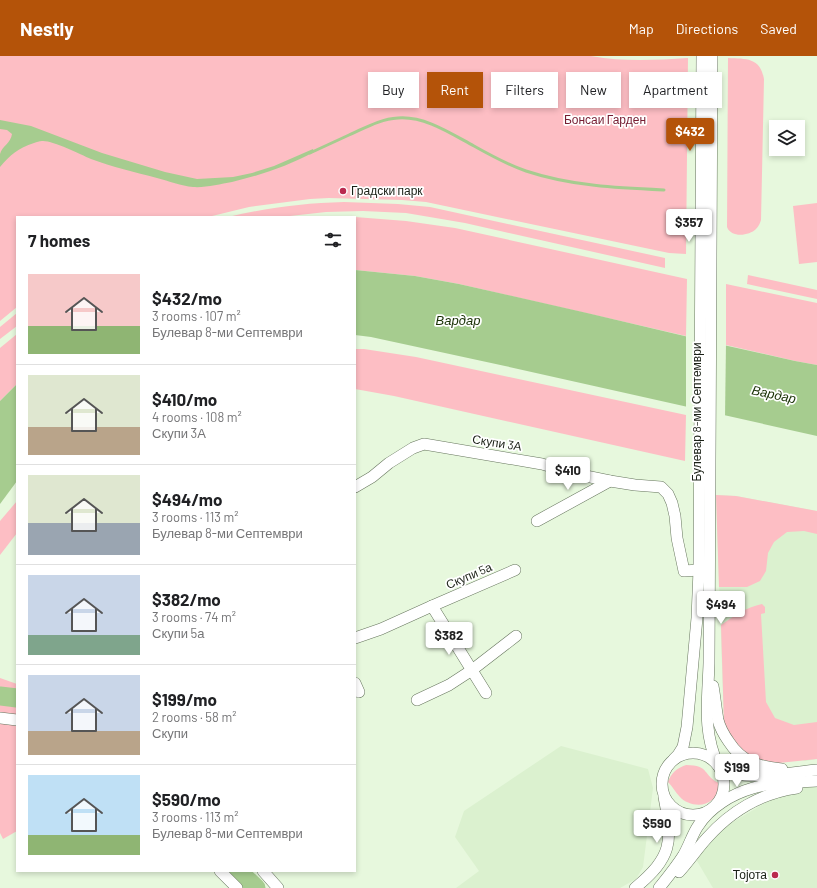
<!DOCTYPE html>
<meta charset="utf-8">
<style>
body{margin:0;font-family:Barlow,sans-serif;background:#f6f6f6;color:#202124;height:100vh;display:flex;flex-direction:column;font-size:15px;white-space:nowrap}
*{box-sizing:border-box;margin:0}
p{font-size:13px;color:#757577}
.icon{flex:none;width:22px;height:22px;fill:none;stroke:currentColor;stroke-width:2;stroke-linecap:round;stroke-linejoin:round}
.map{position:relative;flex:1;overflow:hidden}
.details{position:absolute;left:16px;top:160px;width:340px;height:656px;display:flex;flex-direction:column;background:#fff;border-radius:0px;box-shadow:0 2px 6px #0003}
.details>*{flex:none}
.guide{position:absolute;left:368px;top:16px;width:380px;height:36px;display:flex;gap:8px}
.controls{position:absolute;left:769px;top:64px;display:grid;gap:8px}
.controls a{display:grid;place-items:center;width:36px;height:36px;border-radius:0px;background:#fff;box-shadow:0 2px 6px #0003;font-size:20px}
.price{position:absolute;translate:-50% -34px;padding:0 9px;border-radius:4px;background:#fff;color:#222;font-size:13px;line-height:26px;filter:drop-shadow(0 1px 2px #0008)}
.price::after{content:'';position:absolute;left:50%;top:24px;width:12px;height:9px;margin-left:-6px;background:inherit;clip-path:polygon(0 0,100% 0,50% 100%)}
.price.active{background:#b45309;color:#fff}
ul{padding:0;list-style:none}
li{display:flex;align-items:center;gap:12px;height:100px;padding:0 12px}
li+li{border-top:1px solid #e0e0e0}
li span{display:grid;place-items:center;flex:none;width:112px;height:80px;border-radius:0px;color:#555}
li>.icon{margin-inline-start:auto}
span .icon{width:48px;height:48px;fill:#fffc;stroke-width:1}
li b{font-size:17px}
h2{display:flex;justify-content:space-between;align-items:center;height:48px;padding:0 12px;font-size:17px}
.pill{padding:0 14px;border-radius:0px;background:#fff;box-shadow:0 2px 6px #0003;font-size:14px;line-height:36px}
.pill.active{background:#b45309;color:#fff}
header{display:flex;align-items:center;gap:24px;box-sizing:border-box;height:56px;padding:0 20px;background:#b45309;color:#fff}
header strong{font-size:19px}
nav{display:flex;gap:22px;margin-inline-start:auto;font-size:14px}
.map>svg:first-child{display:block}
.built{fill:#dbf1cf}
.green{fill:#fdbec4}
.water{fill:#a6cc8f}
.pier{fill:#e7f8dd}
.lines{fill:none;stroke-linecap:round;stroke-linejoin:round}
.stream{stroke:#a6cc8f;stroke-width:3}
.river{stroke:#a6cc8f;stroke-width:19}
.minor-casing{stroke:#66755d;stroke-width:12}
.minor{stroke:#fff;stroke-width:11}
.poi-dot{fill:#ba2a4f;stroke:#fff;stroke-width:1.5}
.labels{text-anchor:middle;stroke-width:3.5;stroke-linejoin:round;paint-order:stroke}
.park-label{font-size:12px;fill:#761d32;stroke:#fff}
.poi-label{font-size:12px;fill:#1a2016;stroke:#fff;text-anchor:start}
.street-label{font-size:12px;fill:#1a2016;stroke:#fff}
.water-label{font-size:13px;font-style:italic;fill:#193105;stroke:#fff}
</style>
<header>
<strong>Nestly</strong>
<nav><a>Map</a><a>Directions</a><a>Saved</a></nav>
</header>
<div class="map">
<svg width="817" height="832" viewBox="0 0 817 832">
<rect width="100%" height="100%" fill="#e7f8dd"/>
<g class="built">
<path d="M716 439 736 440 817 455V703L805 705 724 668Z"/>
<path d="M561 690 648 713 653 732 643 811 636 823 620 832H456L479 815 455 781 464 755Z"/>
<path d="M817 716V832H713L694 800 728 769Z"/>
</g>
<g class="green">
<path d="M0 0H591C624 6 656 4 688 2L686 198 669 197 426 146 402 144 329 142 310 143 249 151 208 161H17V251L0 265Z"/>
<path d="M728 2C746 3 760 1 764 23L761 164C760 167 759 170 756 173 749 180 731 182 727 171Z"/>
<path d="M344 146 398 148 430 151 462 158 665 202V212L465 167 406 157 363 155 326 156 281 161H228C266 152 304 147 344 146Z"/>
<path d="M817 147V206L799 208 793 150Z"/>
<path d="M355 161 406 165 455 172 687 223 686 280 459 228 415 220 355 214Z"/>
<path d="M748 219 817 234V243L747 228Z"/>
<path d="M726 228 817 247V309L795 305 726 289Z"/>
<path d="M17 257V270L0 283V271Z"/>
<path d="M17 278V328L0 345V292Z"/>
<path d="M355 293H364L416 301 686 359 685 405 394 340 355 333Z"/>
<path d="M716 439 736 440 817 455V478L804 475 787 476 774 486 768 497 766 515 760 525 747 531H719Z"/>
<path d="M17 445V477L0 499V465Z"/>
<path d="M762 548 765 551V557L761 558 766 646 775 662 794 669 817 666V703L769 708 741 695 724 668 721 569C734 560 747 551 762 548Z"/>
<path d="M0 622 17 628V775L3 783 0 777Z"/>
<path d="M686 709C710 709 703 720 719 727 720 734 717 740 712 744 703 752 687 749 680 741 675 736 673 731 668 726 671 717 677 712 686 709Z"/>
</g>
<g class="water">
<path d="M0 64 31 70 102 97 165 116 197 123 233 121 252 117 274 110 313 93 314 96C288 110 261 119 232 126 220 128 205 132 193 131 181 130 169 125 157 122 135 116 112 111 91 103 80 98 52 84 42 85 39 85 37 86 34 87 18 92 10 99 0 111 0 107 0 102 0 98 2 90 11 87 12 78L7 74 0 73Z"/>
<path d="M355 214 415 220 459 228 587 257 710 286 795 305 817 309V380L505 310 371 281 355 279Z"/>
<path d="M17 328V425L0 448V345Z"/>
</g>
<path class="pier" d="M686 278 726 287 725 361 686 353Z"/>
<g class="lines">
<path class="stream" d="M310 97C323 91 336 85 349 79 365 72 380 63 398 62 425 60 450 77 474 90 490 99 508 109 526 115 571 130 618 132 664 134"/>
<g class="river">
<path d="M0 640 17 642"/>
<path d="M238 815 256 832"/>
</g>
<g class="minor-casing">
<g id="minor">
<path d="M712 0 709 607C708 644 702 676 719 711 725 713 730 716 736 718 759 723 794 716 817 714"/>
<path d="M355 431 372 421 389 407 413 392 424 388 542 408 576 418 610 425 635 429 661 431 668 438 672 447 675 460 677 482 684 515 699 514"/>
<path d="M537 465 610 425"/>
<path d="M432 550 486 637"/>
<path d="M355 582 381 573 432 550 515 514"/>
<path d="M355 627 359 636"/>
<path d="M713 630C715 641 716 653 718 664 720 672 724 679 729 686 742 706 759 711 782 713"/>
<path d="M417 644 449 629 472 614 516 580"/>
<path d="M0 662 17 664"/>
<circle cx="693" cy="728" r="31"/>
<path d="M674 703 678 699 683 691 687 671 697 562 699 514 702 0"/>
<path d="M220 815 237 832"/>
<path d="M263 815 278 832"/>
<path d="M679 816C689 805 697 793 707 782 730 756 761 737 797 732"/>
<path d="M635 832C672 801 673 787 664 741"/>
<path d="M659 832C667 822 676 811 683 800 689 790 692 779 698 770 710 751 732 738 753 732 773 726 796 726 817 725"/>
</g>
</g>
<use href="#minor" class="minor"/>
</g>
<g class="poi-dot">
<circle cx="343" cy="135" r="4"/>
<circle cx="775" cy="819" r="4"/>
</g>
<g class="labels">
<g class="park-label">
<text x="605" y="68">Бонсаи Гарден</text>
</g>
<g class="poi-label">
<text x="351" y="139">Градски парк</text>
<text x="767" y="823" text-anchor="end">Тојота</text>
</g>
<g class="street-label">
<text transform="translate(697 356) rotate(-90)" y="4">Булевар 8-ми Септември</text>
<text transform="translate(497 387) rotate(9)" y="4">Скупи 3А</text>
<text transform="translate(469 520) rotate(-23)" y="4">Скупи 5а</text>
</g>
<g class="water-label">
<text x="458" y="269">Вардар</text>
<text transform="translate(774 338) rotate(12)" y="5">Вардар</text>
</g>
</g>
</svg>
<div class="controls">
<a><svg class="icon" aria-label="layers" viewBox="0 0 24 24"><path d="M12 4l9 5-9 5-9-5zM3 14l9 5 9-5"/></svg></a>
</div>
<b class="price active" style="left:690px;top:96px">$432</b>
<b class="price" style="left:689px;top:187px">$357</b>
<b class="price" style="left:568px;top:435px">$410</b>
<b class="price" style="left:721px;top:569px">$494</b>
<b class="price" style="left:449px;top:600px">$382</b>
<b class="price" style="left:737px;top:732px">$199</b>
<b class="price" style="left:657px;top:788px">$590</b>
<div class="guide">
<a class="pill">Buy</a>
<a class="pill active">Rent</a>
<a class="pill">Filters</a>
<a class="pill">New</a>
<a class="pill">Apartment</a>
</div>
<section class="details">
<h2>7 homes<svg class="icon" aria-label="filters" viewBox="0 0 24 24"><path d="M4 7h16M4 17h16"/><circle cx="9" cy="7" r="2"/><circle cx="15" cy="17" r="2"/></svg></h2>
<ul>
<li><span style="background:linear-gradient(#f6c9c9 65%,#8fb573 0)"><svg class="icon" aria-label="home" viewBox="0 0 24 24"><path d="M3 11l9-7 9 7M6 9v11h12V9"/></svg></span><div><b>$432/mo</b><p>3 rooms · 107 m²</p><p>Булевар 8-ми Септември</p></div></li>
<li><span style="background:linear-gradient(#dfe7d0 65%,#b9a48a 0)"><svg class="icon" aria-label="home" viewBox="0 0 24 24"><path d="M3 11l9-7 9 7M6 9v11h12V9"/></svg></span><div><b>$410/mo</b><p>4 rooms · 108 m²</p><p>Скупи 3А</p></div></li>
<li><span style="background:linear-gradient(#dfe7d0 60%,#9aa5b1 0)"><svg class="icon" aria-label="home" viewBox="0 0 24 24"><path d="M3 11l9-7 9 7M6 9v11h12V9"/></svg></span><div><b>$494/mo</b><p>3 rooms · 113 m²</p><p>Булевар 8-ми Септември</p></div></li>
<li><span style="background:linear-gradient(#c9d6e8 75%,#7fa58c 0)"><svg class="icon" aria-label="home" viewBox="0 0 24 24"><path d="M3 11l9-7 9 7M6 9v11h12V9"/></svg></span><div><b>$382/mo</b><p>3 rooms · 74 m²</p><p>Скупи 5а</p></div></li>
<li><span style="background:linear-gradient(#c9d6e8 70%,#b9a48a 0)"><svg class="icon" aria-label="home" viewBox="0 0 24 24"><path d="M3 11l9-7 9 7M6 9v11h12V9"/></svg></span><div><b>$199/mo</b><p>2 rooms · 58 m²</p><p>Скупи</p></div></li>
<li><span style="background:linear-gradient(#bfe0f5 75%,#8fb573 0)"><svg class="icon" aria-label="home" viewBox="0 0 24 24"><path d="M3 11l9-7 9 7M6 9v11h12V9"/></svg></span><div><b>$590/mo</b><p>3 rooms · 113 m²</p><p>Булевар 8-ми Септември</p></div></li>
</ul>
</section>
</div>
